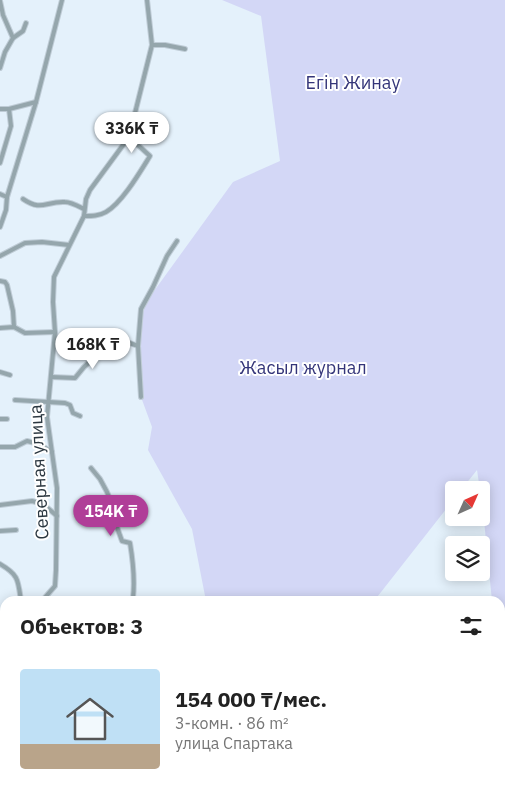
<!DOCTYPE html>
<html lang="ru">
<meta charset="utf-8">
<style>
body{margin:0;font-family:"IBM Plex Sans",sans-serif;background:#f2f2f2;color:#222;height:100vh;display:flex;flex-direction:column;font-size:19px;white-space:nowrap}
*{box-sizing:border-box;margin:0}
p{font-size:16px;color:#767676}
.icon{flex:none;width:28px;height:28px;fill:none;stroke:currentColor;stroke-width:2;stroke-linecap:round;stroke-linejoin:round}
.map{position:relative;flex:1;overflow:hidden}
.drawer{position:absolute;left:0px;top:596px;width:505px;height:196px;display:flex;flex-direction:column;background:#fff;border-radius:15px 15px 0 0;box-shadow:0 2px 12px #0003}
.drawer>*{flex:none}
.needle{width:32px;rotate:45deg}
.buttons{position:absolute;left:445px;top:481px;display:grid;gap:10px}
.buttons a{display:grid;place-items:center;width:45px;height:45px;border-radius:5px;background:#fff;box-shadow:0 2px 12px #0003;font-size:25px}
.price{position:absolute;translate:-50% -42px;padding:0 11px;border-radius:18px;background:#fff;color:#222;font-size:16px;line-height:32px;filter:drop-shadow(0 1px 2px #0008)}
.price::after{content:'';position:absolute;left:50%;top:30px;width:15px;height:11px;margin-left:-8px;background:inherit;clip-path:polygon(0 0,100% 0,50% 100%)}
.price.selected{background:#b03e98;color:#fff}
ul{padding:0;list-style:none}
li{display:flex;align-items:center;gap:15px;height:125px;padding:0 20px}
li+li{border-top:1px solid #e0e0e0}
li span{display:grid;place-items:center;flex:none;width:140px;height:100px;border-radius:5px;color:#555}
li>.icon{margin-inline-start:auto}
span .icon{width:60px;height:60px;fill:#fffc;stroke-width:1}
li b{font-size:21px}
h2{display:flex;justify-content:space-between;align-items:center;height:60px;padding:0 20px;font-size:21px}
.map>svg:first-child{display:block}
.built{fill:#d3eafb}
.green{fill:#d3d7f6}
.water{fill:#8ae0e6}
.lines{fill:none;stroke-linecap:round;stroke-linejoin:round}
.minor-casing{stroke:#bfccd6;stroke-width:6}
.tertiary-casing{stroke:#bfccd6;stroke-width:7}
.secondary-casing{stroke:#bfccd6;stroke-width:8}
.minor{stroke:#95a6ac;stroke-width:4}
.tertiary{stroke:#95a6ac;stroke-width:4.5}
.secondary{stroke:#6a838c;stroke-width:5}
.labels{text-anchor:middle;stroke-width:4;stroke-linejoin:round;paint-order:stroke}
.park-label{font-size:18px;fill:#343579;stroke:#fff}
.street-label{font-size:18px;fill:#2c3841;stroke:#fff}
</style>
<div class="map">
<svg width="505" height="792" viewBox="0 0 505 792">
<rect width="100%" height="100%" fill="#e4f1fb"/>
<path class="built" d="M0 688 5 691V742H0Z"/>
<path class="green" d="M222 0H505V608L500 606V601H492L481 490H480L477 470 461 490H454V499L374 601H206L192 529 148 450 152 427 141 397V309L233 182 280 161 261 16Z"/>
<g class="water">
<path d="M505 764V792H349L388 788H500V767Z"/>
<path d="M0 770 5 772V788H236L234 789 235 792H0Z"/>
</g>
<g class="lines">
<g class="minor-casing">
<g id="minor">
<path d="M0 1 3 15 13 38 5 52 0 68"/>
<path d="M13 38 23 31 26 23"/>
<path d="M152 45H165L185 49"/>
<path d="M0 109H9L36 102"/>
<path d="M0 163 11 126 9 109"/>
<path d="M0 194 7 197"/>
<path d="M23 199C42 212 45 201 65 202 71 202 78 206 84 209"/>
<path d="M84 216C92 216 99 216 106 212 122 203 140 172 150 156L129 137"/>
<path d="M0 227 6 210 7 197 36 102 62 0"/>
<path d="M0 256 25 243 42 242 69 245"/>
<path d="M0 281 5 282 7 285 13 311 14 327"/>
<path d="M0 328 14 327 25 333 55 332"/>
<path d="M0 372 10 375"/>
<path d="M51 377 75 378 84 367 110 343 127 342 138 346"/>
<path d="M141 397 138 346 141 309 153 287 167 256 177 241"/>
<path d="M15 400 65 403 70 405 73 413 80 416"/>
<path d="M0 419H7"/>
<path d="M0 447H15L27 441 39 444 52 452"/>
<path d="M91 468 100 479 107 492 111 502 113 516 122 541 130 543C133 561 135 580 133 598L128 601"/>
<path d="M0 505 32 501 43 504 57 516"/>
<path d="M0 531 16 530"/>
<path d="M0 564C19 575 18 580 21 601"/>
<path d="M42 601 55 586 56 570 57 488 47 417 55 332 53 302 54 277 84 216 86 199 90 190 129 137 152 45 147 0"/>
<path d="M2 685 5 680"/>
</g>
</g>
<g class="tertiary-casing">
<path id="tertiary" d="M500 657 505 656"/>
</g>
<g class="secondary-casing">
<path id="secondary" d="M0 644 5 643"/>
</g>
<use href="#minor" class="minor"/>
<use href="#tertiary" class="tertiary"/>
<use href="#secondary" class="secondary"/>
</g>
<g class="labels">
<g class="park-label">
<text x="353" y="89">Егін Жинау</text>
<text x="303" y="374">Жасыл журнал</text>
</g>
<g class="street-label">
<text transform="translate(39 472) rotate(-93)" y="6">Северная улица</text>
</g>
</g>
</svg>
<div class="buttons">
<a><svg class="needle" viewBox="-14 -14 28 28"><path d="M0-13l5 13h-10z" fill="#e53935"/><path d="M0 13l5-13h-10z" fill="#767676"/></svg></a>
<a><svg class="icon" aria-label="layers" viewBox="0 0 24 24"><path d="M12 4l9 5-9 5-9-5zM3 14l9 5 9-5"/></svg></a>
</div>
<b class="price" style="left:132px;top:154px">336K ₸</b>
<b class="price" style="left:93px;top:370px">168K ₸</b>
<b class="price selected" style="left:111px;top:537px">154K ₸</b>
<section class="drawer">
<h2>Объектов: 3<svg class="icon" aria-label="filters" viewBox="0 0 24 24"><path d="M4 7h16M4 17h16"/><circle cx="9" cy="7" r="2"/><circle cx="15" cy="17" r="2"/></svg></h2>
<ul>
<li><span style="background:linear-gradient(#bfe0f5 75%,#b9a48a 0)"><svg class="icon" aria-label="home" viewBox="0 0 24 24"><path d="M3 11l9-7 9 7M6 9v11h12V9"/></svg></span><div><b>154 000 ₸/мес.</b><p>3-комн. · 86 m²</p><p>улица Спартака</p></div></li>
</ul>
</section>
</div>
